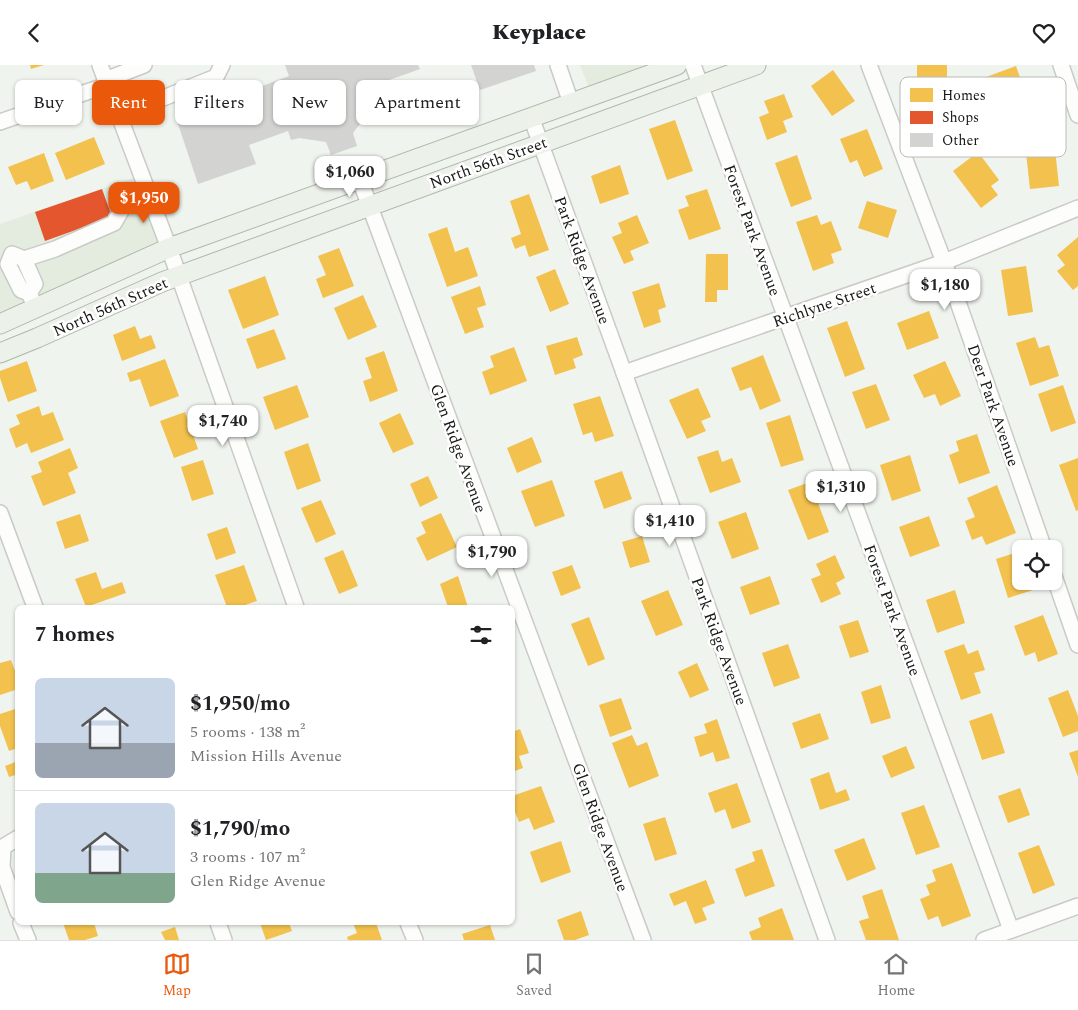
<!DOCTYPE html>
<meta charset="utf-8">
<style>
body{margin:0;font-family:Spectral,serif;background:#f6f6f6;color:#202124;height:100vh;display:flex;flex-direction:column;font-size:19px;white-space:nowrap}
*{box-sizing:border-box;margin:0}
p{font-size:16px;color:#757577}
.icon{flex:none;width:28px;height:28px;fill:none;stroke:currentColor;stroke-width:2;stroke-linecap:round;stroke-linejoin:round}
.map{position:relative;flex:1;overflow:hidden}
.side{position:absolute;left:15px;top:540px;width:500px;height:320px;display:flex;flex-direction:column;background:#fff;border-radius:8px;box-shadow:0 1px 4px #0004}
.side>*{flex:none}
.guide{position:absolute;left:15px;top:15px;width:500px;height:45px;display:flex;gap:10px}
.tools{position:absolute;left:1012px;top:475px;display:grid;gap:10px}
.tools a{display:grid;place-items:center;width:50px;height:50px;border-radius:8px;background:#fff;box-shadow:0 1px 4px #0004;font-size:25px}
.price{position:absolute;translate:-50% -42px;padding:0 11px;border-radius:10px;background:#fff;color:#222;font-size:16px;line-height:32px;filter:drop-shadow(0 1px 2px #0008)}
.price::after{content:'';position:absolute;left:50%;top:30px;width:15px;height:11px;margin-left:-8px;background:inherit;clip-path:polygon(0 0,100% 0,50% 100%)}
.price.selected{background:#ea580c;color:#fff}
ul{padding:0;list-style:none}
li{display:flex;align-items:center;gap:15px;height:125px;padding:0 20px}
li+li{border-top:1px solid #e0e0e0}
li span{display:grid;place-items:center;flex:none;width:140px;height:100px;border-radius:8px;color:#555}
li>.icon{margin-inline-start:auto}
span .icon{width:60px;height:60px;fill:#fffc;stroke-width:1}
li b{font-size:21px}
h2{display:flex;justify-content:space-between;align-items:center;height:60px;padding:0 20px;font-size:21px}
.pill{padding:0 18px;border-radius:8px;background:#fff;box-shadow:0 1px 4px #0004;font-size:18px;line-height:45px}
.pill.selected{background:#ea580c;color:#fff}
header{display:flex;justify-content:space-between;align-items:center;height:65px;padding:0 20px;background:#fff;font-size:22px;font-weight:800}
.menu{display:flex;justify-content:space-around;align-items:center;height:70px;border-top:1px solid #e0e0e0;background:#fff;font-size:14px;color:#757577}
.menu a{display:grid;justify-items:center;gap:2px}
.menu .selected{color:#ea580c}
.map>svg:first-child{display:block}
.built{fill:#e3ecdf}
.homes{fill:#f2c14e}
.shops{fill:#e4572e}
.building{fill:#d3d3d1}
.lines{fill:none;stroke-linecap:round;stroke-linejoin:round}
.minor-casing{stroke:#c8cbc6;stroke-width:18}
.major-casing{stroke:#adb7a9;stroke-width:21}
.minor{stroke:#fdfdfc;stroke-width:15}
.major{stroke:#ecf1e9;stroke-width:19}
.labels{text-anchor:middle;stroke-width:5;stroke-linejoin:round;paint-order:stroke}
.street-label{font-size:16px;fill:#161814;stroke:#fff}
.key{fill:#fff;stroke:#b9bab8;stroke-width:1}
.key-label{font-size:14px;fill:#161814}
</style>
<header><svg class="icon" aria-label="back" viewBox="0 0 24 24"><path d="M15 5l-7 7 7 7"/></svg>Keyplace<svg class="icon" aria-label="heart" viewBox="0 0 24 24"><path d="M12 20l-8-8c-3-5 5-10 8-4 3-6 11-1 8 4z"/></svg></header>
<div class="map">
<svg width="1078" height="875" viewBox="0 0 1078 875">
<rect width="100%" height="100%" fill="#f0f4ee"/>
<g class="built">
<path d="M580 0H654L589 23Z"/>
<path d="M133 113 159 180 0 250V159Z"/>
</g>
<g class="homes">
<path d="M30 0H44L31 4Z"/>
<path d="M917 0H947V15L917 14Z"/>
<path d="M1016 1 1026 30 1036 27 1043 46 1013 56 1003 27 993 31 986 12Z"/>
<path d="M833 5 855 36 832 51 811 21Z"/>
<path d="M784 29 793 52 783 56 787 67 767 75 759 52 769 48 764 36Z"/>
<path d="M675 55 693 106 667 115 649 64Z"/>
<path d="M867 64 883 104 864 112 857 95 850 98 840 74Z"/>
<path d="M1053 66 1059 121 1030 124 1024 70Z"/>
<path d="M94 72 105 99 66 115 55 88Z"/>
<path d="M978 87 999 115 991 121 998 130 981 143 953 106Z"/>
<path d="M44 88 54 116 31 125 27 116 16 120 8 102Z"/>
<path d="M797 90 812 134 791 142 775 98Z"/>
<path d="M620 100 629 129 600 139 591 111Z"/>
<path d="M707 124 721 164 689 175 678 145 689 141 685 131Z"/>
<path d="M529 129 549 185 529 192 525 180 515 184 511 173 521 169 510 136Z"/>
<path d="M867 136 897 145 888 173 858 163Z"/>
<path d="M637 150 649 178 630 186 634 195 624 199 612 172 622 168 618 158Z"/>
<path d="M817 150 821 160 831 156 842 185 831 189 834 198 813 206 796 157Z"/>
<path d="M447 162 455 187 468 182 478 211 447 222 428 169Z"/>
<path d="M1078 172V221L1073 225 1057 206 1065 200 1057 190Z"/>
<path d="M339 183 354 221 323 233 316 214 326 210 318 191Z"/>
<path d="M706 189H728V225H717V237H705Z"/>
<path d="M1026 201 1033 247 1008 251 1001 205Z"/>
<path d="M555 204 569 239 550 247 536 212Z"/>
<path d="M265 211 279 250 243 264 228 225Z"/>
<path d="M659 218 666 242 658 245 661 257 644 263 632 227Z"/>
<path d="M480 221 486 240 477 243 484 262 465 269 451 232Z"/>
<path d="M363 230 377 262 348 275 334 243Z"/>
<path d="M929 246 939 273 907 285 897 258Z"/>
<path d="M847 256 865 304 845 312 827 263Z"/>
<path d="M135 261 140 274 151 270 156 283 122 296 113 270Z"/>
<path d="M274 264 286 294 257 304 246 274Z"/>
<path d="M577 272 583 290 573 294 576 303 555 310 546 281Z"/>
<path d="M1035 272 1039 283 1049 280 1059 311 1030 321 1016 278Z"/>
<path d="M514 282 527 316 490 330 482 307 494 302 490 291Z"/>
<path d="M384 286 398 326 370 337 363 316 372 313 365 293Z"/>
<path d="M763 290 781 336 760 345 751 322 740 326 731 303Z"/>
<path d="M165 294 179 331 150 342 140 314 130 317 127 308Z"/>
<path d="M27 296 37 326 8 337 0 313V306Z"/>
<path d="M945 296 961 331 940 341 935 329 924 333 913 310Z"/>
<path d="M876 319 890 355 866 364 852 327Z"/>
<path d="M297 320 309 352 275 365 263 332Z"/>
<path d="M1063 320 1076 358 1051 367 1038 329Z"/>
<path d="M698 323 711 352 701 356 706 366 687 374 669 335Z"/>
<path d="M600 331 614 371 595 377 592 367 583 370 573 339Z"/>
<path d="M39 341 42 351 53 347 64 375 31 388 27 378 16 383 9 364 20 359 16 350Z"/>
<path d="M185 347 198 384 174 393 160 356Z"/>
<path d="M400 348 414 379 393 388 379 358Z"/>
<path d="M790 350 804 395 781 402 766 358Z"/>
<path d="M977 369 990 408 959 419 949 390 959 386 956 376Z"/>
<path d="M532 372 542 397 517 408 507 383Z"/>
<path d="M308 378 321 416 297 425 284 387Z"/>
<path d="M70 383 78 403 68 408 76 428 43 441 31 411 42 407 38 397Z"/>
<path d="M718 385 722 397 732 393 741 417 710 428 697 392Z"/>
<path d="M910 390 921 426 892 436 880 400Z"/>
<path d="M1078 393V445L1076 446 1059 400Z"/>
<path d="M203 395 214 429 192 436 181 402Z"/>
<path d="M622 406 632 434 604 444 594 416Z"/>
<path d="M428 411 438 433 420 442 410 419Z"/>
<path d="M552 415 565 451 535 462 521 426Z"/>
<path d="M810 417 829 467 808 475 788 425Z"/>
<path d="M997 420 1016 468 986 480 982 471 972 475 965 456 975 452 967 433Z"/>
<path d="M321 435 336 469 316 478 301 443Z"/>
<path d="M746 447 759 484 732 494 718 457Z"/>
<path d="M441 448 457 482 427 496 416 473 426 468 421 457Z"/>
<path d="M80 449 89 476 65 484 56 457Z"/>
<path d="M929 451 940 481 910 492 899 462Z"/>
<path d="M227 462 236 488 216 495 207 469Z"/>
<path d="M642 471 650 497 630 503 622 477Z"/>
<path d="M343 485 358 521 339 529 324 493Z"/>
<path d="M1021 486V516H1033L1036 524 1008 533 996 494Z"/>
<path d="M835 490 845 513 836 518 841 529 821 538 811 514 821 510 816 499Z"/>
<path d="M244 500 257 536 239 542H227L215 510Z"/>
<path d="M572 500 581 523 561 531 552 507Z"/>
<path d="M96 507 102 524 122 517 126 528 86 542 75 514Z"/>
<path d="M458 511 468 542H448L440 519Z"/>
<path d="M770 511 780 539 750 550 740 522Z"/>
<path d="M668 525 683 560 656 571 641 536Z"/>
<path d="M955 525 965 558 937 568 926 535Z"/>
<path d="M1043 550 1058 589 1038 597 1035 587 1025 591 1014 561Z"/>
<path d="M589 552 605 594 588 601 571 559Z"/>
<path d="M858 555 869 587 850 593 839 561Z"/>
<path d="M788 579 800 613 774 622 762 588Z"/>
<path d="M964 579 968 589 978 585 985 605 974 608 981 628 961 635 944 586Z"/>
<path d="M11 595 18 614V624L0 630V598Z"/>
<path d="M697 598 709 625 690 633 678 607Z"/>
<path d="M881 620 891 653 871 659 861 627Z"/>
<path d="M1068 625 1078 651V666L1063 672 1048 633Z"/>
<path d="M621 633 632 664 610 672 599 640Z"/>
<path d="M18 643V683L9 686 0 661V649Z"/>
<path d="M820 648 829 674 801 684 792 658Z"/>
<path d="M992 648 1005 688 982 695 969 656Z"/>
<path d="M717 654 730 693 716 697 713 687 700 692 694 672 707 668 704 659Z"/>
<path d="M520 664 529 688 519 691 523 703 512 707V667Z"/>
<path d="M632 670 637 681 647 677 659 711 629 723 612 678Z"/>
<path d="M906 681 915 703 891 713 882 691Z"/>
<path d="M1078 685V712L1069 688Z"/>
<path d="M18 696V709L9 712 5 701Z"/>
<path d="M829 707 836 728 846 724 850 735 820 745 810 714Z"/>
<path d="M737 718 751 757 732 764 725 744 715 748 708 728Z"/>
<path d="M541 721 555 757 534 765 529 753 519 757 512 739V731Z"/>
<path d="M1020 723 1030 750 1008 758 998 731Z"/>
<path d="M924 740 940 782 916 790 901 748Z"/>
<path d="M665 752 677 789 655 796 643 759Z"/>
<path d="M864 773 876 804 847 816 834 785Z"/>
<path d="M561 776 571 807 541 818 530 787Z"/>
<path d="M1039 780 1055 820 1033 829 1018 788Z"/>
<path d="M762 784 775 821 745 832 735 804 755 796 752 787Z"/>
<path d="M952 798 971 851 942 862 938 851 928 855 920 834 930 830 926 820 936 816 932 805Z"/>
<path d="M706 815 715 838 702 843 707 855 695 859 686 836 674 841 669 829Z"/>
<path d="M882 824 899 875H866L859 856 869 853 862 831Z"/>
<path d="M782 843 794 875H752L749 867 761 862 758 853Z"/>
<path d="M581 846 589 870 575 875H564L557 855Z"/>
<path d="M63 858H94L98 871 85 875H69Z"/>
<path d="M260 858H289L292 866 266 875Z"/>
<path d="M353 858H376L382 875H348L347 872 357 868Z"/>
<path d="M490 860 495 875H464L462 869Z"/>
<path d="M175 862 179 875H165L161 867Z"/>
</g>
<path class="shops" d="M102 124 112 152 45 176 35 147Z"/>
<g class="building">
<path d="M285 0H418L420 4 375 20 381 41 370 46 353 68 357 81 331 90 326 77 299 73 291 75 288 66 249 80 256 99 198 119 176 53 289 11Z"/>
<path d="M471 0H534L536 6 480 25Z"/>
</g>
<g class="lines">
<g class="minor-casing">
<g id="minor">
<path d="M100 0 169 183 296 542"/>
<path d="M558 0 571 38"/>
<path d="M693 0 1011 865"/>
<path d="M869 0 944 197 1044 484"/>
<path d="M1061 0 1078 50"/>
<path d="M105 15 144 0"/>
<path d="M118 51 216 12 222 0"/>
<path d="M531 52 624 308 827 875"/>
<path d="M0 57 107 20"/>
<path d="M360 115 643 875"/>
<path d="M24 194 55 184 114 158 127 135 147 125"/>
<path d="M29 228 35 219 24 194 12 189 8 199 21 225 29 228 36 243"/>
<path d="M624 308 944 197 1078 143"/>
<path d="M0 448 35 542"/>
<path d="M1054 511 1078 580"/>
<path d="M18 773 3 782 2 802 18 847"/>
<path d="M21 858 28 875"/>
<path d="M218 858 224 875"/>
<path d="M408 858 415 875"/>
<path d="M984 875 1078 841"/>
</g>
</g>
<g class="major-casing">
<g id="major">
<path d="M0 259 169 183 677 0"/>
<path d="M0 288 37 273 162 217 756 0"/>
</g>
</g>
<use href="#minor" class="minor"/>
<use href="#major" class="major"/>
</g>
<g class="labels">
<g class="street-label">
<text transform="translate(488 97) rotate(-20)" y="6">North 56th Street</text>
<text transform="translate(753 165) rotate(70)" y="6">Forest Park Avenue</text>
<text transform="translate(583 195) rotate(70)" y="6">Park Ridge Avenue</text>
<text transform="translate(824 239) rotate(-19)" y="6">Richlyne Street</text>
<text transform="translate(110 241) rotate(-24)" y="6">North 56th Street</text>
<text transform="translate(994 340) rotate(71)" y="6">Deer Park Avenue</text>
<text transform="translate(459 383) rotate(70)" y="6">Glen Ridge Avenue</text>
<text transform="translate(893 545) rotate(70)" y="6">Forest Park Avenue</text>
<text transform="translate(720 576) rotate(70)" y="6">Park Ridge Avenue</text>
<text transform="translate(601 762) rotate(70)" y="6">Glen Ridge Avenue</text>
</g>
</g>
<rect x="900" y="12" width="166" height="80" rx="8" class="key"/>
<rect x="910" y="23" width="23" height="14" fill="#f2c14e"/>
<rect x="910" y="46" width="23" height="13" fill="#e4572e"/>
<rect x="910" y="68" width="23" height="14" fill="#d3d3d1"/>
<g class="key-label">
<text x="942" y="35">Homes</text>
<text x="942" y="57">Shops</text>
<text x="942" y="80">Other</text>
</g>
</svg>
<div class="tools">
<a><svg class="icon" aria-label="locate" viewBox="0 0 24 24"><circle cx="12" cy="12" r="6"/><path d="M12 2v4M12 18v4M2 12h4M18 12h4"/></svg></a>
</div>
<b class="price" style="left:350px;top:133px">$1,060</b>
<b class="price selected" style="left:144px;top:159px">$1,950</b>
<b class="price" style="left:945px;top:246px">$1,180</b>
<b class="price" style="left:223px;top:382px">$1,740</b>
<b class="price" style="left:841px;top:448px">$1,310</b>
<b class="price" style="left:670px;top:482px">$1,410</b>
<b class="price" style="left:492px;top:513px">$1,790</b>
<div class="guide">
<a class="pill">Buy</a>
<a class="pill selected">Rent</a>
<a class="pill">Filters</a>
<a class="pill">New</a>
<a class="pill">Apartment</a>
</div>
<section class="side">
<h2>7 homes<svg class="icon" aria-label="filters" viewBox="0 0 24 24"><path d="M4 7h16M4 17h16"/><circle cx="9" cy="7" r="2"/><circle cx="15" cy="17" r="2"/></svg></h2>
<ul>
<li><span style="background:linear-gradient(#c9d6e8 65%,#9aa5b1 0)"><svg class="icon" aria-label="home" viewBox="0 0 24 24"><path d="M3 11l9-7 9 7M6 9v11h12V9"/></svg></span><div><b>$1,950/mo</b><p>5 rooms · 138 m²</p><p>Mission Hills Avenue</p></div></li>
<li><span style="background:linear-gradient(#c9d6e8 70%,#7fa58c 0)"><svg class="icon" aria-label="home" viewBox="0 0 24 24"><path d="M3 11l9-7 9 7M6 9v11h12V9"/></svg></span><div><b>$1,790/mo</b><p>3 rooms · 107 m²</p><p>Glen Ridge Avenue</p></div></li>
</ul>
</section>
</div>
<nav class="menu">
<a class="selected"><svg class="icon" aria-label="map" viewBox="0 0 24 24"><path d="M3 6l6-2 6 2 6-2v14l-6 2-6-2-6 2zM9 4v14M15 6v14"/></svg>Map</a>
<a><svg class="icon" aria-label="saved" viewBox="0 0 24 24"><path d="M7 4h10v16l-5-4-5 4z"/></svg>Saved</a>
<a><svg class="icon" aria-label="home" viewBox="0 0 24 24"><path d="M3 11l9-7 9 7M6 9v11h12V9"/></svg>Home</a>
</nav>
